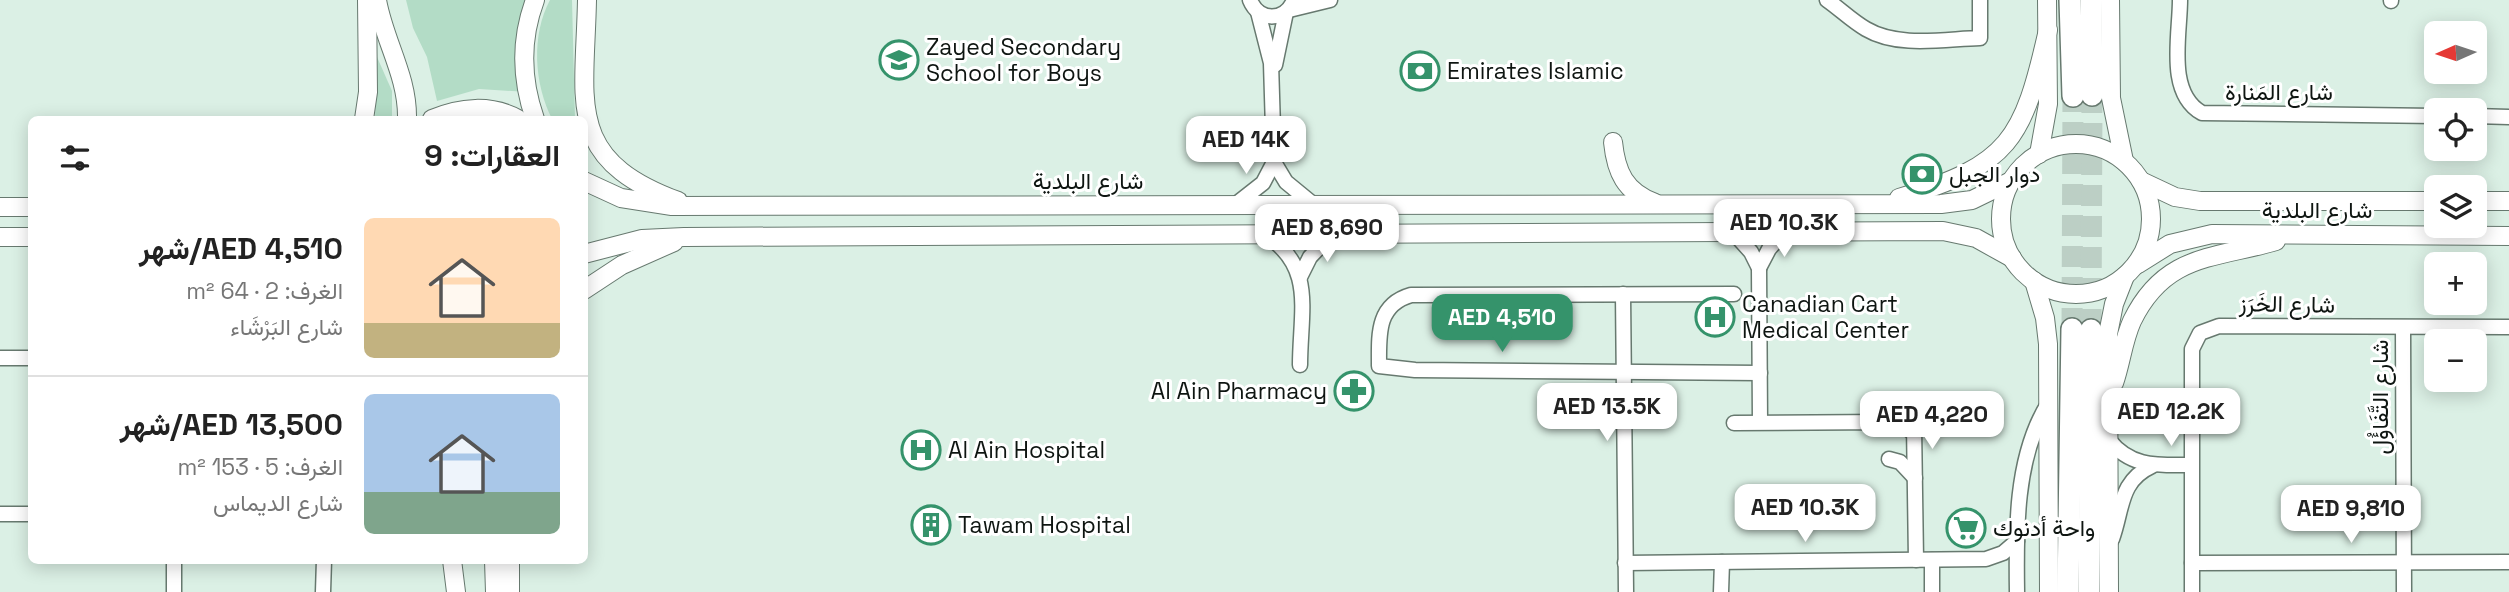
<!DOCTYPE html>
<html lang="ar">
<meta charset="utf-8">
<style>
body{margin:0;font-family:"Space Grotesk",Vazirmatn,sans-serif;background:#f6f6f6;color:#222;direction:rtl;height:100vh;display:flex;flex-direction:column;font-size:26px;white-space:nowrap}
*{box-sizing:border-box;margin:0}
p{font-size:23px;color:#767676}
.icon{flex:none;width:38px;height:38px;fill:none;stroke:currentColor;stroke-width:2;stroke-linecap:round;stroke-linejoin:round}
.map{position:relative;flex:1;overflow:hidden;direction:ltr}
.drawer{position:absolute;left:28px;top:116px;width:560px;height:448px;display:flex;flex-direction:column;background:#fff;border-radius:10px;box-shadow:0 4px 18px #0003;direction:rtl}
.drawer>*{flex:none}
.needle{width:46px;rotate:267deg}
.tools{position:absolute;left:2424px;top:21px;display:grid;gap:14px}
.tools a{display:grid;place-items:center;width:63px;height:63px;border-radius:10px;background:#fff;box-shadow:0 4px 18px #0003;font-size:35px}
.price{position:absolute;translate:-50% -60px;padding:0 16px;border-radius:14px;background:#fff;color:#222;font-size:23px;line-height:46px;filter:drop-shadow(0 2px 4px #0008)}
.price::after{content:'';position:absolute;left:50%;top:42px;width:21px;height:16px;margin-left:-10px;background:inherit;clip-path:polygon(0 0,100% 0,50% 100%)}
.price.active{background:#35936b;color:#fff}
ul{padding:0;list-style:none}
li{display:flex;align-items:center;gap:21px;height:175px;padding:0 28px}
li+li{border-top:2px solid #e0e0e0}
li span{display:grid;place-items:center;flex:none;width:196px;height:140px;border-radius:10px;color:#555}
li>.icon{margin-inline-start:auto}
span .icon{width:84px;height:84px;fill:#fffc;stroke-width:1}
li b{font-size:30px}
h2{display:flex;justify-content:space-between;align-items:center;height:84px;padding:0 28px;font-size:30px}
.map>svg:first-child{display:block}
.park{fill:#b3dcc6}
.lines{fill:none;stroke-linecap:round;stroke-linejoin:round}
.highway-tunnel{stroke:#bccfc5;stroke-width:21;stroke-dasharray:21 10;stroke-linecap:butt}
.minor-casing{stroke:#67796f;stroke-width:17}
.major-casing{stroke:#67796f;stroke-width:20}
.highway-casing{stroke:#67796f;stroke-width:24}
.minor{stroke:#fff;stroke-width:14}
.major{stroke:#fff;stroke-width:18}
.highway{stroke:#fff;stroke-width:21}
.labels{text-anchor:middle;stroke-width:6;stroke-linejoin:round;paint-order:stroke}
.poi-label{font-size:23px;fill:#0e1511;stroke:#fff;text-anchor:start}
.street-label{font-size:23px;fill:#0e1511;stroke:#fff}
</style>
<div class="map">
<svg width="2509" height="592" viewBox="0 0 2509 592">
<rect width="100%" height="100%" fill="#dbf0e5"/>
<g class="park">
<path d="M406 0H534L528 92 479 89 437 101 427 57 413 28Z"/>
<path d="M550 0H572L575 119H552C534 84 531 35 550 0Z"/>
<path d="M377 57 392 91V119H375Z"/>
</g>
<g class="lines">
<g class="highway-tunnel">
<path d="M2072 329 2073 96"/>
<path d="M2091 330 2092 95"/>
</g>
<g class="minor-casing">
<g id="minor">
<path d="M1250 0C1259 22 1285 22 1294 0"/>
<path d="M1827 0C1840 9 1852 21 1866 29 1898 48 1944 39 1980 38V0"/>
<path d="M2180 0C2180 35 2166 93 2202 113L2436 116"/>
<path d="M2391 1V0"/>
<path d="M1289 10 1330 0"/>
<path d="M1275 65 1286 12"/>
<path d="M2474 116 2509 117"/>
<path d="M1274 162 1286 182 1314 205"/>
<path d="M1235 205 1263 183 1274 162 1271 63 1258 12"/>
<path d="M1733 232 1751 252 1759 268 1760 422"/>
<path d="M1264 234C1316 266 1300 311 1300 365"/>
<path d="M1759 268 1769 249 1784 232"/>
<path d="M1300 277 1310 257 1332 234"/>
<path d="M1623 294 1626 592"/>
<path d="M1734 294 1411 295C1376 305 1379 336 1379 366L1415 370 1760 373"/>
<path d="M2403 328 2404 592"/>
<path d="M0 358H32"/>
<path d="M1734 423 1887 422 1900 424 1914 433"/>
<path d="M1914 425 1916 560"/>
<path d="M2109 440C2131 468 2158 465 2191 465"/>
<path d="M1889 459 1900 462 1915 478"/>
<path d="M0 514H32"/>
<path d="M2112 539C2123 509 2119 481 2152 466"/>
<path d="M174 560V592"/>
<path d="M1932 560V592"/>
<path d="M1625 563 1986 559 2003 553 2017 541"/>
<path d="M2192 563 2509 562"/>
<path d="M323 592 324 560"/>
<path d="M1721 592 1722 562"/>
<path d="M2017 592C2016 531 2015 457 2048 404"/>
<path d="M2192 592V349L2200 333 2219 326 2509 327"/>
</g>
</g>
<g class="major-casing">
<g id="major">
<path d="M377 0C384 41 408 76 407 119"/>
<path d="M587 0C585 103 564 159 678 201"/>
<path d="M2110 0 2111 98 2124 161"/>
<path d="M364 119 368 92 367 0"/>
<path d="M432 119C460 107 491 104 518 119"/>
<path d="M535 119C521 79 520 40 535 0"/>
<path d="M1613 142C1616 172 1625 192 1655 203"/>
<circle cx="2076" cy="219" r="75"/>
<path d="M2039 154 2048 104 2047 0"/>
<path d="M584 181 621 198 672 206 1941 204 1972 200 2011 181"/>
<path d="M2141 181 2175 197 2200 201H2436"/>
<path d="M1899 198C2010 165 2023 140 2048 30"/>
<path d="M2474 201H2509"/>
<path d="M0 207H32"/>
<path d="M0 237H32"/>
<path d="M584 254 642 239 684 237 1943 231 1976 238 2012 258"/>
<path d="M2138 264 2170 244 2212 234 2509 236"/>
<path d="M2034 281 2045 318 2048 344 2049 592"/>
<path d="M584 290 622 265 674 242"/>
<path d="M2114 383C2121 363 2123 341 2132 321 2165 253 2215 259 2276 241"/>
<path d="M452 560 456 592"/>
<path d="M494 560 495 592"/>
<path d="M510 560V592"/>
<path d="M2109 592 2108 334 2114 304 2125 276"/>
</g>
</g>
<g class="highway-casing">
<g id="highway">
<path d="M2070 0 2073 96"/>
<path d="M2091 0 2092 95"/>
<path d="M2068 592 2072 329"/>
<path d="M2089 592 2091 330"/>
</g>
</g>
<use href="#minor" class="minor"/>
<use href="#major" class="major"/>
<use href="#highway" class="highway"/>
</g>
<defs>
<g id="school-ring" transform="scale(2.0125)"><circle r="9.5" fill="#fff" stroke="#35936b" stroke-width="1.5"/><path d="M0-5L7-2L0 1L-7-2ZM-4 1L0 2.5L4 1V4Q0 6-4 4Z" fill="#35936b"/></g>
<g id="bank-ring" transform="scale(2.0125)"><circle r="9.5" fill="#fff" stroke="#35936b" stroke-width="1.5"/><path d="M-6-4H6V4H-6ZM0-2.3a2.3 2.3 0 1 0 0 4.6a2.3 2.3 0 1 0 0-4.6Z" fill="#35936b"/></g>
<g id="hospital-ring" transform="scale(2.0125)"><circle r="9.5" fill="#fff" stroke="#35936b" stroke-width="1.5"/><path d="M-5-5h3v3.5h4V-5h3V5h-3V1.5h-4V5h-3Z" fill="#35936b"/></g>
<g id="pharmacy-ring" transform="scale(2.0125)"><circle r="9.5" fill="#fff" stroke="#35936b" stroke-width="1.5"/><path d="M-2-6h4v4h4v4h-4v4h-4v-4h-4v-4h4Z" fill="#35936b"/></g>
<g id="building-ring" transform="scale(2.0125)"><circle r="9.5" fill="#fff" stroke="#35936b" stroke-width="1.5"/><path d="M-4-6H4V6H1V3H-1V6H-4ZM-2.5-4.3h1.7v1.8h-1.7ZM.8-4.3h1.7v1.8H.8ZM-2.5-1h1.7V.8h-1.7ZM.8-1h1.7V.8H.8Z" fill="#35936b"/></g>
<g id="supermarket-ring" transform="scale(2.0125)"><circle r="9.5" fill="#fff" stroke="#35936b" stroke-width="1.5"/><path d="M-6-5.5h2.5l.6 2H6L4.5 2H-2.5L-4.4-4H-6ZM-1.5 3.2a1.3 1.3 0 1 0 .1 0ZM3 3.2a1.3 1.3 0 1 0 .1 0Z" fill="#35936b"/></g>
</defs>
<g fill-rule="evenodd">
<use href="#school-ring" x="899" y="60"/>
<use href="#bank-ring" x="1420" y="71"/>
<use href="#bank-ring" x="1922" y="174"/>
<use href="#hospital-ring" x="1715" y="317"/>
<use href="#pharmacy-ring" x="1354" y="391"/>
<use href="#hospital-ring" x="921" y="450"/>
<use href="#building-ring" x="931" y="525"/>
<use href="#supermarket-ring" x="1966" y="528"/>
</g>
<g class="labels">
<g class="poi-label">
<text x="926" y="55">Zayed Secondary<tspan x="926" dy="26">School for Boys</tspan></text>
<text x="1447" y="79">Emirates Islamic</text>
<text x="1949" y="182">دوار الجبل</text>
<text x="1742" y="312">Canadian Cart<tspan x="1742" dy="26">Medical Center</tspan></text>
<text x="1327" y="399" text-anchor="end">Al Ain Pharmacy</text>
<text x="948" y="458">Al Ain Hospital</text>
<text x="958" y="533">Tawam Hospital</text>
<text x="1993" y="536">واحة أدنوك</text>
</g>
<g class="street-label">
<text x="2279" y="100">شارع المَنارة</text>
<text x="1088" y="189">شارع البلدية</text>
<text x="2317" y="218">شارع البلدية</text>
<text transform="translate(2287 304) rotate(1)" y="8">شارع الخَرَز</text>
<text transform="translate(2380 397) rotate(-90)" y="8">شارع التَّفَاؤُل</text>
</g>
</g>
</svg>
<div class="tools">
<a><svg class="needle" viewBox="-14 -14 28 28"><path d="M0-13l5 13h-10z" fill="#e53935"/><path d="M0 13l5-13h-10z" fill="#767676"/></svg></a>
<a><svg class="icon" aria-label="locate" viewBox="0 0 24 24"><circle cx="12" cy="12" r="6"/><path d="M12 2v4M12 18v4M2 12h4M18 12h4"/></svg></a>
<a><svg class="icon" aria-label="layers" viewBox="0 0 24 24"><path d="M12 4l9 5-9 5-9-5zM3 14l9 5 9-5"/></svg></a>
<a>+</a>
<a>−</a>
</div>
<b class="price" style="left:1246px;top:176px">AED 14K</b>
<b class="price" style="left:1784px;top:259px">AED 10.3K</b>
<b class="price" style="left:1327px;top:264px">AED 8,690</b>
<b class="price active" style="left:1502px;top:354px">AED 4,510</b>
<b class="price" style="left:1607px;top:443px">AED 13.5K</b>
<b class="price" style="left:2171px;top:448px">AED 12.2K</b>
<b class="price" style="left:1932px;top:451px">AED 4,220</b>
<b class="price" style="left:1805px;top:544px">AED 10.3K</b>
<b class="price" style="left:2351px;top:545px">AED 9,810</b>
<section class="drawer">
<h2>العقارات: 9<svg class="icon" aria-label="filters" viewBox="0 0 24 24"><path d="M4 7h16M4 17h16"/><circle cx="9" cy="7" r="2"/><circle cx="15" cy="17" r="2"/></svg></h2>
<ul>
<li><span style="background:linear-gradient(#ffd9b3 75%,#c2b280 0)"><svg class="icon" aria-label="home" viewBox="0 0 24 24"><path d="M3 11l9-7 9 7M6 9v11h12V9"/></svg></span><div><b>AED 4,510/شهر</b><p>الغرف: 2 · 64 m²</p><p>شارع البَرْشَاء</p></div></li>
<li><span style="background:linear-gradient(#a9c7e8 70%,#7fa58c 0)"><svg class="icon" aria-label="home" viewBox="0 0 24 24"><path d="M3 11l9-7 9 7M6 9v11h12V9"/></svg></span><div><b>AED 13,500/شهر</b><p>الغرف: 5 · 153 m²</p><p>شارع الديماس</p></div></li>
</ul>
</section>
</div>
